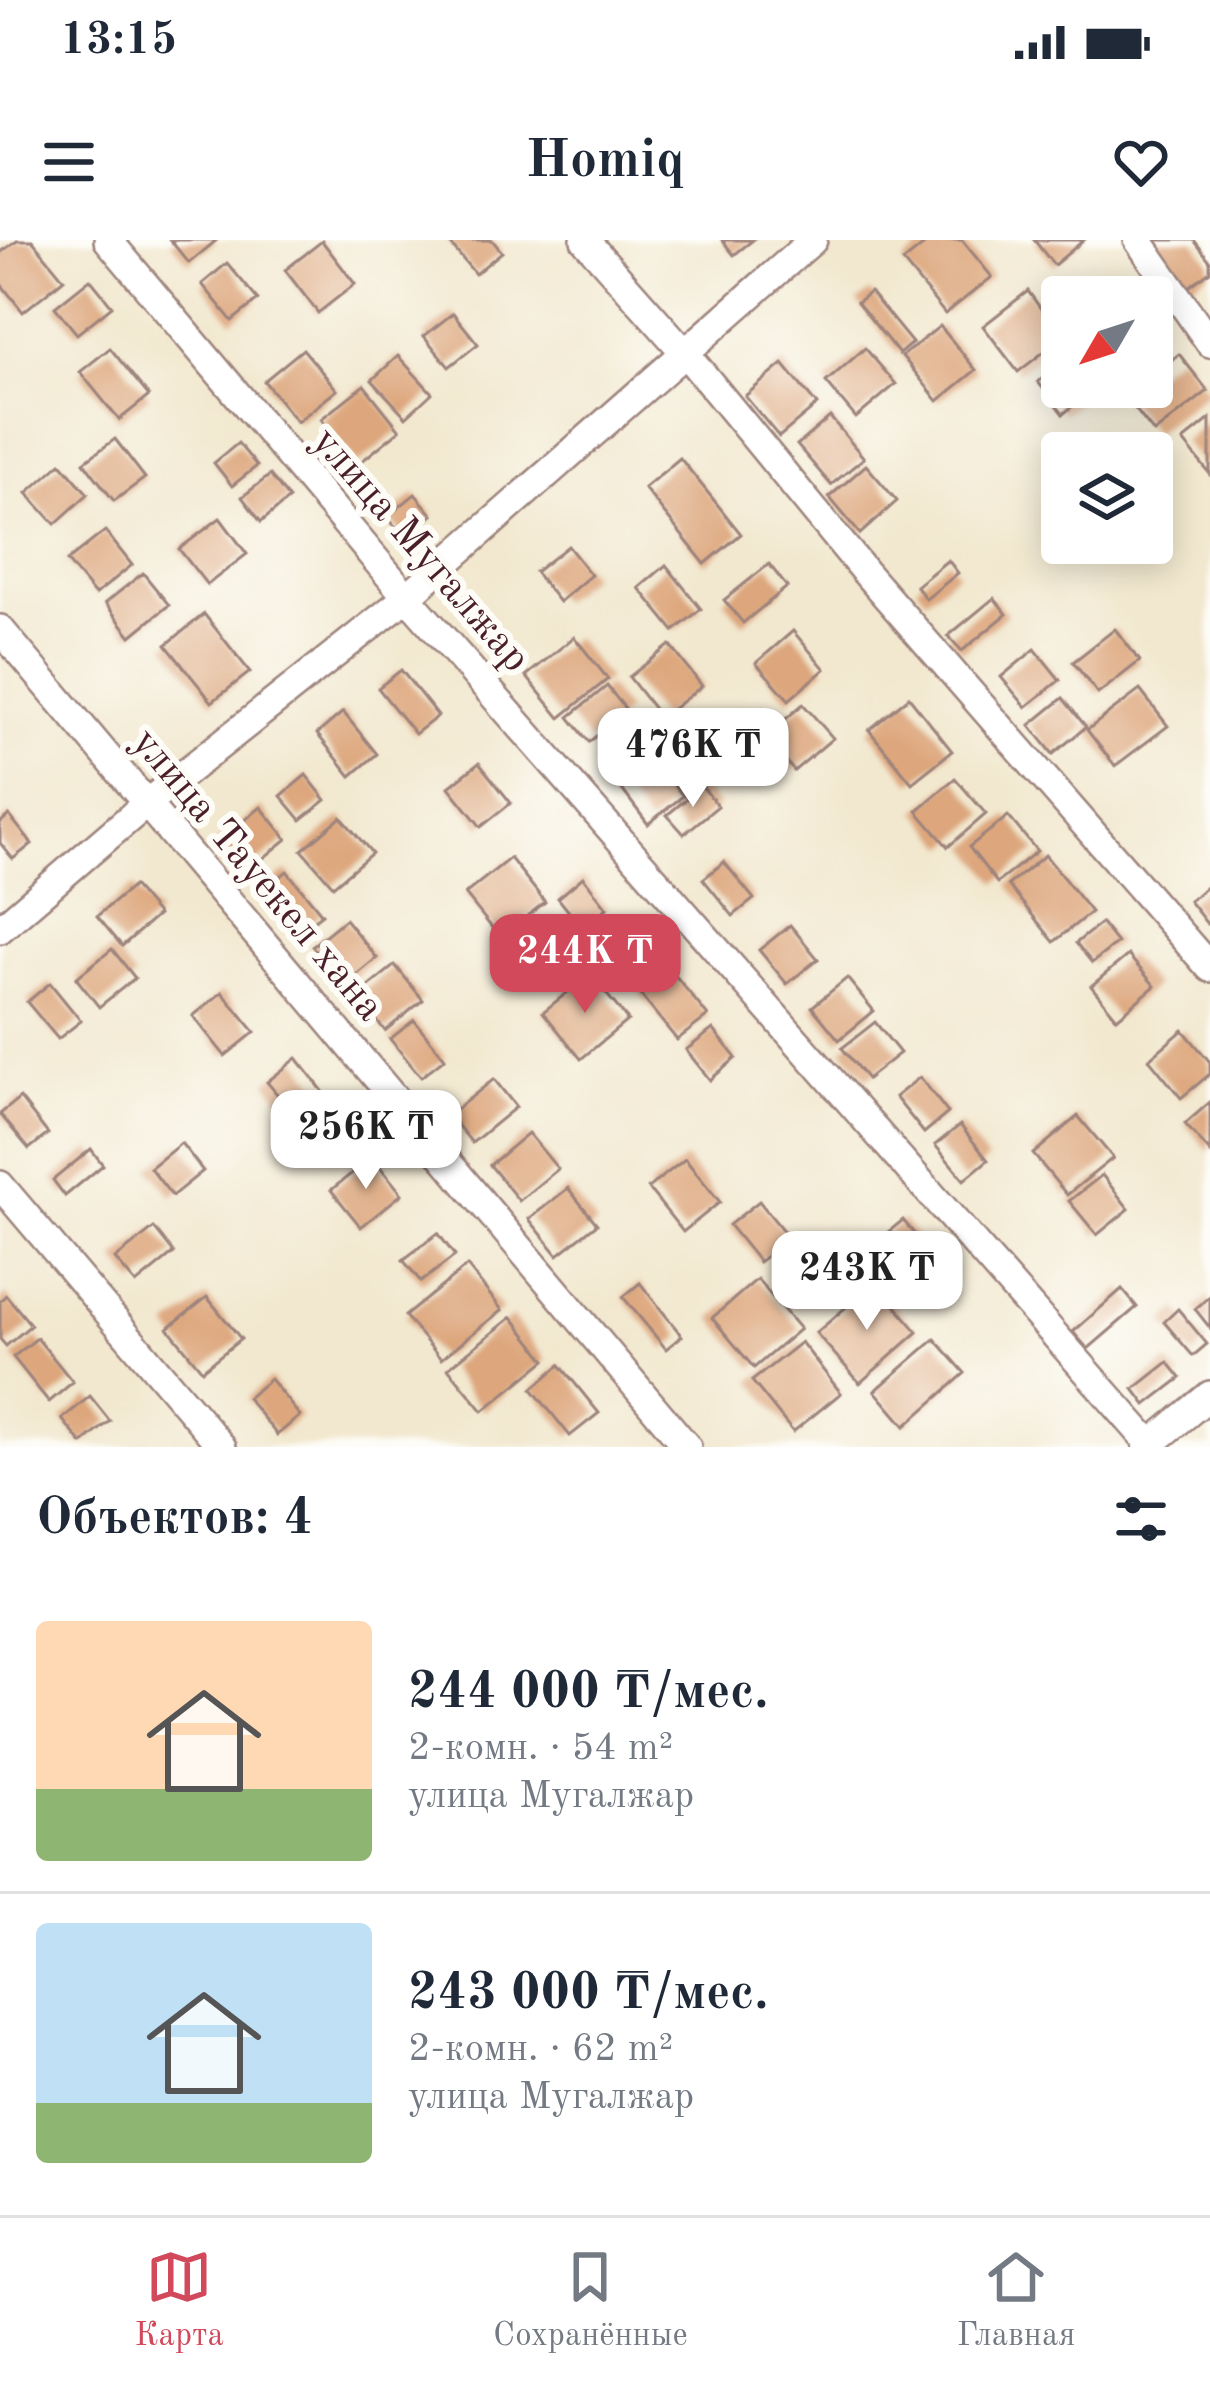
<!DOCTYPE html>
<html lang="ru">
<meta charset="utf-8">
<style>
body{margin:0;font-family:"Old Standard TT",serif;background:#f6f6f7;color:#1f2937;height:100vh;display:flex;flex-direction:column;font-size:45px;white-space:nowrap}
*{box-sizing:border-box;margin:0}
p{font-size:39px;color:#747a83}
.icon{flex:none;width:66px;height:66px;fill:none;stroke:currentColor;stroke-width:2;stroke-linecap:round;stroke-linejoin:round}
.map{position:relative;height:1207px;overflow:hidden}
.sheet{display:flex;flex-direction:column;background:#fff;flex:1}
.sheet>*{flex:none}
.needle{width:78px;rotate:231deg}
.controls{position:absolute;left:1041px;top:36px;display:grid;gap:24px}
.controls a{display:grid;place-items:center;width:132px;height:132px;border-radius:12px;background:#fff;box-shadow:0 6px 30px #0003;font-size:60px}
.price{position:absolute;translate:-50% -102px;padding:0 27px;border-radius:24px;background:#fff;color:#222;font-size:39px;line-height:78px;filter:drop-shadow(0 3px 6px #0008)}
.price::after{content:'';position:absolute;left:50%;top:72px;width:36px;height:27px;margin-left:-18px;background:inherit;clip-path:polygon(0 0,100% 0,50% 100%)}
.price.on{background:#d1495b;color:#fff}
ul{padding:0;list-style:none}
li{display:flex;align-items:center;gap:36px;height:300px;padding:0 36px}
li+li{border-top:3px solid #e0e1e3}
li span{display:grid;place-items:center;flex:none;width:336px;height:240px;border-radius:12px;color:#555}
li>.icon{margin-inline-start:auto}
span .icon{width:144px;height:144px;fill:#fffc;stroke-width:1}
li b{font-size:51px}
h2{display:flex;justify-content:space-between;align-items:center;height:144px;padding:0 36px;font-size:51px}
.status{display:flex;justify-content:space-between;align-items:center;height:84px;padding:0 60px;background:#fff;direction:ltr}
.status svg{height:33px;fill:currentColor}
header{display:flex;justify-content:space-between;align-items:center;height:156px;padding:0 36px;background:#fff;font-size:54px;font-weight:600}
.dock{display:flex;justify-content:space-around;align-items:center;height:168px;border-top:3px solid #e0e1e3;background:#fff;font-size:33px;color:#747a83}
.dock a{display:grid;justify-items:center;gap:6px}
.dock .on{color:#d1495b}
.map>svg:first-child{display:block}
.building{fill:#dda67b}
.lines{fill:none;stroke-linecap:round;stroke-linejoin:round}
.minor-casing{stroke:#9e847d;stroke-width:32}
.minor{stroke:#fff;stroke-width:27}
.labels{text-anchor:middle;stroke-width:12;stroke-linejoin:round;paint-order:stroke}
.street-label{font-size:42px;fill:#4a1f2b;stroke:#fdfcf7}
</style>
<div class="status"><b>13:15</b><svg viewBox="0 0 49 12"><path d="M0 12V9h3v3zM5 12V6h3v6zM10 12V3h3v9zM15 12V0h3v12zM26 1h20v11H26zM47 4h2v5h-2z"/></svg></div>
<header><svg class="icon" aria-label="menu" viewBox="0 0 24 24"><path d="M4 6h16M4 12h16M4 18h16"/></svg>Homiq<svg class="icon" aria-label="heart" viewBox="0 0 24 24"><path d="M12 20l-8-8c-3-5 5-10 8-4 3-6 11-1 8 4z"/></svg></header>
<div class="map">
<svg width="1210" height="1207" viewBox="0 0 1210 1207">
<rect width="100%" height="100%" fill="#fdfcf7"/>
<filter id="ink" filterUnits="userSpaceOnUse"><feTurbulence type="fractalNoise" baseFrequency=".00833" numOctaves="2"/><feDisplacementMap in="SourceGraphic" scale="24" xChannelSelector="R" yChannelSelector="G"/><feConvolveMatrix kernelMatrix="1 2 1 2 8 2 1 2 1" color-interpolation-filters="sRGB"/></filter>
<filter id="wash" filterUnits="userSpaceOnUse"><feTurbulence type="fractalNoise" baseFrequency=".004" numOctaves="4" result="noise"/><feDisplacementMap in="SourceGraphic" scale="48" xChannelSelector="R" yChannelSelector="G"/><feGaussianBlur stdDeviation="2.7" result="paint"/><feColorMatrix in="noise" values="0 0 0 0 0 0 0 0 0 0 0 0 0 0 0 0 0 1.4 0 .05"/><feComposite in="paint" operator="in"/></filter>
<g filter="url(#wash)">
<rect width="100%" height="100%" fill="#f2e8cf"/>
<g id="blocks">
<g class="building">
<path d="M17 0H32L64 39 23 72 0 43V13Z"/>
<path d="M170 0H217L189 23Z"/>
<path d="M447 0H492L502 12 475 34Z"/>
<path d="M722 0H753L734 15Z"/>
<path d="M930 0H962L992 37 945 74 903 22Z"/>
<path d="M1034 0H1084L1054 25Z"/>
<path d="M1153 0H1194L1210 21V31L1189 47Z"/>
<path d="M322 1 355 44 318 73 285 30Z"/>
<path d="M227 23 258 60 232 81 202 44Z"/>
<path d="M90 39 112 66 77 94 55 67Z"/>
<path d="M1028 51 1062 98 1018 132 983 86Z"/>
<path d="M870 52 912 103 899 114 857 62Z"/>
<path d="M453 73 478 104 449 127 424 96Z"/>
<path d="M940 86 976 130 938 161 902 116Z"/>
<path d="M110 108 149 156 119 180 80 132Z"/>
<path d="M865 108 896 144 856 178 826 142Z"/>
<path d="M303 109 337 150 297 182 264 141Z"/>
<path d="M1179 114 1208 151 1154 193 1125 156 1137 147H1152V135Z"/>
<path d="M398 116 432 153 406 177 372 140Z"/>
<path d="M1062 123V147H1096L1063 174 1038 142Z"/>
<path d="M783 124 817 165 779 197 745 156Z"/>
<path d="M364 145 400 190 357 225 321 179Z"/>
<path d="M830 177 864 218 831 245 797 205Z"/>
<path d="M1210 179V234L1183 201Z"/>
<path d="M115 199 145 238 114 261 84 222Z"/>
<path d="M238 203 257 226 232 246 214 223Z"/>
<path d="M680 218 741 294 705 324 644 248Z"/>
<path d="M61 223 88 254 55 284 27 253Z"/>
<path d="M866 225 897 261 860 294 829 257Z"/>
<path d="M270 235 289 259 261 282 242 257Z"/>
<path d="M415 254 433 275 405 298 387 277Z"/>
<path d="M220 278 247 314 207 345 179 309Z"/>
<path d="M105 291 132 325 95 355 67 321Z"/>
<path d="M568 306 591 335 559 362 535 332Z"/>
<path d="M948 320 958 333 926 359 916 346Z"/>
<path d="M769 324 787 347 743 383 724 360Z"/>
<path d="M666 325 701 369 674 391 639 348Z"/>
<path d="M143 333 169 365 131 396 105 363Z"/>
<path d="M994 358 1007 374 962 411 948 396Z"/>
<path d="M204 374 250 432 212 462 166 405Z"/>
<path d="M1115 389 1140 421 1098 454 1073 422Z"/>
<path d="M793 391 825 429 789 460 756 423Z"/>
<path d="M574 397 608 439 560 478 526 436Z"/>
<path d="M670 405 702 446 661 478 629 437Z"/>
<path d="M1035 409 1060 440 1026 467 1001 437Z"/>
<path d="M401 430 438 476 415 494 378 448Z"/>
<path d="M607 446 627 471 589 502 569 477Z"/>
<path d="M1140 450 1168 486 1115 526 1087 490Z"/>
<path d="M909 457 952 511 912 543 869 490Z"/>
<path d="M1063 458 1086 487 1053 514 1030 485Z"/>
<path d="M803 464 833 498 794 531 765 497Z"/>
<path d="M343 472 377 514 351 536 317 494Z"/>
<path d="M654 520 683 556 648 584 620 547Z"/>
<path d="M479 523 511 563 481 587 449 547Z"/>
<path d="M306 535 326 560 301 580 281 556Z"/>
<path d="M955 538 986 574 948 607 917 571Z"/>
<path d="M702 546 718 566 684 594 667 575Z"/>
<path d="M261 567 287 599 244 634 218 602Z"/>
<path d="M9 575 32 604 13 619 0 603V583Z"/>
<path d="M1008 576 1037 611 997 643 969 607Z"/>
<path d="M341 577 372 613 333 646 302 610Z"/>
<path d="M1045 615 1091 672 1054 702 1008 645Z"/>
<path d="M510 618 545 662 500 698 465 654Z"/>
<path d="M724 622 754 659 733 676 703 639Z"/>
<path d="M287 631 322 674 294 696 260 653Z"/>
<path d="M583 637 607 668 582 688 558 658Z"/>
<path d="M1210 644V682L1207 684 1189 661Z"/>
<path d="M133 646 158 675 122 706 97 676Z"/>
<path d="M345 679 377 718 344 745 312 706Z"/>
<path d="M1101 683 1117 703 1092 723 1076 703Z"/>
<path d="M790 685 818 719 787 744 759 710Z"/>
<path d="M112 709 135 738 99 767 76 738Z"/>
<path d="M1128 715 1155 746 1117 778 1091 746Z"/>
<path d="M395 725 423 760 385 791 357 756Z"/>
<path d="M670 729 708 776 677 800 639 753Z"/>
<path d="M590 734 628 780 581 819 543 772Z"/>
<path d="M847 738 874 771 839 800 812 767Z"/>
<path d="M50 743 81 781 58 799 27 762Z"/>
<path d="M222 752 255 792 225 816 193 776Z"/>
<path d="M414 780 445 818 421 837 390 799Z"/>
<path d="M875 782 900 813 867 839 842 808Z"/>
<path d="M713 789 736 818 710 840 686 810Z"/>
<path d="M1183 790 1210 822V834L1181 858 1149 819Z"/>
<path d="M297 818 329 859 300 882 267 842Z"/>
<path d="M920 837 948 873 924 893 895 857Z"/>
<path d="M494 839 516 867 472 903 449 875Z"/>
<path d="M20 858 48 894 29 909 0 874Z"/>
<path d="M1210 862V912L1185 884Z"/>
<path d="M342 864 358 885 321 915 304 895Z"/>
<path d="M1078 876 1113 918 1067 955 1033 914Z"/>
<path d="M960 885 988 920 964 940 935 905Z"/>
<path d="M528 893 558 929 519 961 490 925Z"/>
<path d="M181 903 203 931 172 956 150 928Z"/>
<path d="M91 909 103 925 65 956 53 940Z"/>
<path d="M372 917 402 954 361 987 331 950Z"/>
<path d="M685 919 720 962 683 992 648 948Z"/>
<path d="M1102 935 1129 969 1097 995 1069 961Z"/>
<path d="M568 948 597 984 558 1015 529 979Z"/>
<path d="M759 961 789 998 759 1022 729 985Z"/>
<path d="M903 980 929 1012 894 1040 868 1008Z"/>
<path d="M154 988 174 1013 136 1044 115 1019Z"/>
<path d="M438 993 455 1016 421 1042 403 1020Z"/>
<path d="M467 1026 502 1070 441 1119 405 1076Z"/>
<path d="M757 1039 800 1089 754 1128 712 1078Z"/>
<path d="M875 1042 918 1092 860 1143 816 1093Z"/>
<path d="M640 1043 682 1096 666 1109 623 1057Z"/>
<path d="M1122 1049 1137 1067 1088 1109 1073 1092Z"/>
<path d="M6 1055 31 1085 6 1106 0 1099V1061Z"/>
<path d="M1210 1056V1088L1195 1069Z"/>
<path d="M207 1057 241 1099 202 1130 168 1088Z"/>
<path d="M1178 1069 1207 1104 1193 1116 1164 1082Z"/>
<path d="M512 1077 546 1120 483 1171 448 1128Z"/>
<path d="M37 1098 73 1142 49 1162 13 1117Z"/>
<path d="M935 1099 965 1133 905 1186 875 1151Z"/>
<path d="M801 1102 841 1153 793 1192 752 1141Z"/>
<path d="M1168 1122 1181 1138 1146 1165 1134 1149Z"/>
<path d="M560 1125 599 1173 570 1196 532 1149Z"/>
<path d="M270 1139 300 1176 277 1195 247 1158Z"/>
<path d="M90 1156 110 1181 82 1204 62 1179Z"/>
</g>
</g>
</g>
<g filter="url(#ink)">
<use href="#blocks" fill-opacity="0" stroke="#9e847d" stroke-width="3"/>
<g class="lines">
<g class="minor-casing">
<g id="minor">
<path d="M108 0 407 357 1153 1207"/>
<path d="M585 0 686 114 865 332 1210 728"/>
<path d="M1138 0 1210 103"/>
<path d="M0 389 687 1207"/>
<path d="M0 689 147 563 407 357 813 0"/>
<path d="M0 945 222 1207"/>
<path d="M1147 1207 1210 1155"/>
</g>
</g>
<use href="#minor" class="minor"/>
</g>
</g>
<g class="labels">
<g class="street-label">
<text transform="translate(423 308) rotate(49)" y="15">улица Мугалжар</text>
<text transform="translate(260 633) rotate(50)" y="15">улица Тауекел хана</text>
</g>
</g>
</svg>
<div class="controls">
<a><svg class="needle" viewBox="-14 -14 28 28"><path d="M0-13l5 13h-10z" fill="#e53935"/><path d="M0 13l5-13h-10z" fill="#747a83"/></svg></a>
<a><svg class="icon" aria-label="layers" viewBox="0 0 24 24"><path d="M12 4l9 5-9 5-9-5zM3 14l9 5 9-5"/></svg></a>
</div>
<b class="price" style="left:693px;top:570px">476K ₸</b>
<b class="price on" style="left:585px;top:776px">244K ₸</b>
<b class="price" style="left:366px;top:952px">256K ₸</b>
<b class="price" style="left:867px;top:1093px">243K ₸</b>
</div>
<section class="sheet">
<h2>Объектов: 4<svg class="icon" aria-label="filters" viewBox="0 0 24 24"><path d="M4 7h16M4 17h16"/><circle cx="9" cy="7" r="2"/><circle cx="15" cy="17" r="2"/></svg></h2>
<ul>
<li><span style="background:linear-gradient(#ffd9b3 70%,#8fb573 0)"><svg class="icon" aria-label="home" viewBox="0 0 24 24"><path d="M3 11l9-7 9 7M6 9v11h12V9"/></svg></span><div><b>244 000 ₸/мес.</b><p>2-комн. · 54 m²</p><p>улица Мугалжар</p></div></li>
<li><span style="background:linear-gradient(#bfe0f5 75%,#8fb573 0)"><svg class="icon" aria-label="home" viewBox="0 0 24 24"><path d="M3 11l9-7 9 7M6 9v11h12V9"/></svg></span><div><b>243 000 ₸/мес.</b><p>2-комн. · 62 m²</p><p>улица Мугалжар</p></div></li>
</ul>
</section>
<nav class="dock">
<a class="on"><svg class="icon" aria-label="map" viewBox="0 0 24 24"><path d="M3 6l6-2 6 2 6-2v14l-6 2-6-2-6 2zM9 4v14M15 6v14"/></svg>Карта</a>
<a><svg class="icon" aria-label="saved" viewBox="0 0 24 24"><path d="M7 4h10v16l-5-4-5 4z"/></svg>Сохранённые</a>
<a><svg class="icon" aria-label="home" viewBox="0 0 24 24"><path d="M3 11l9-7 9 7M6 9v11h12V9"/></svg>Главная</a>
</nav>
